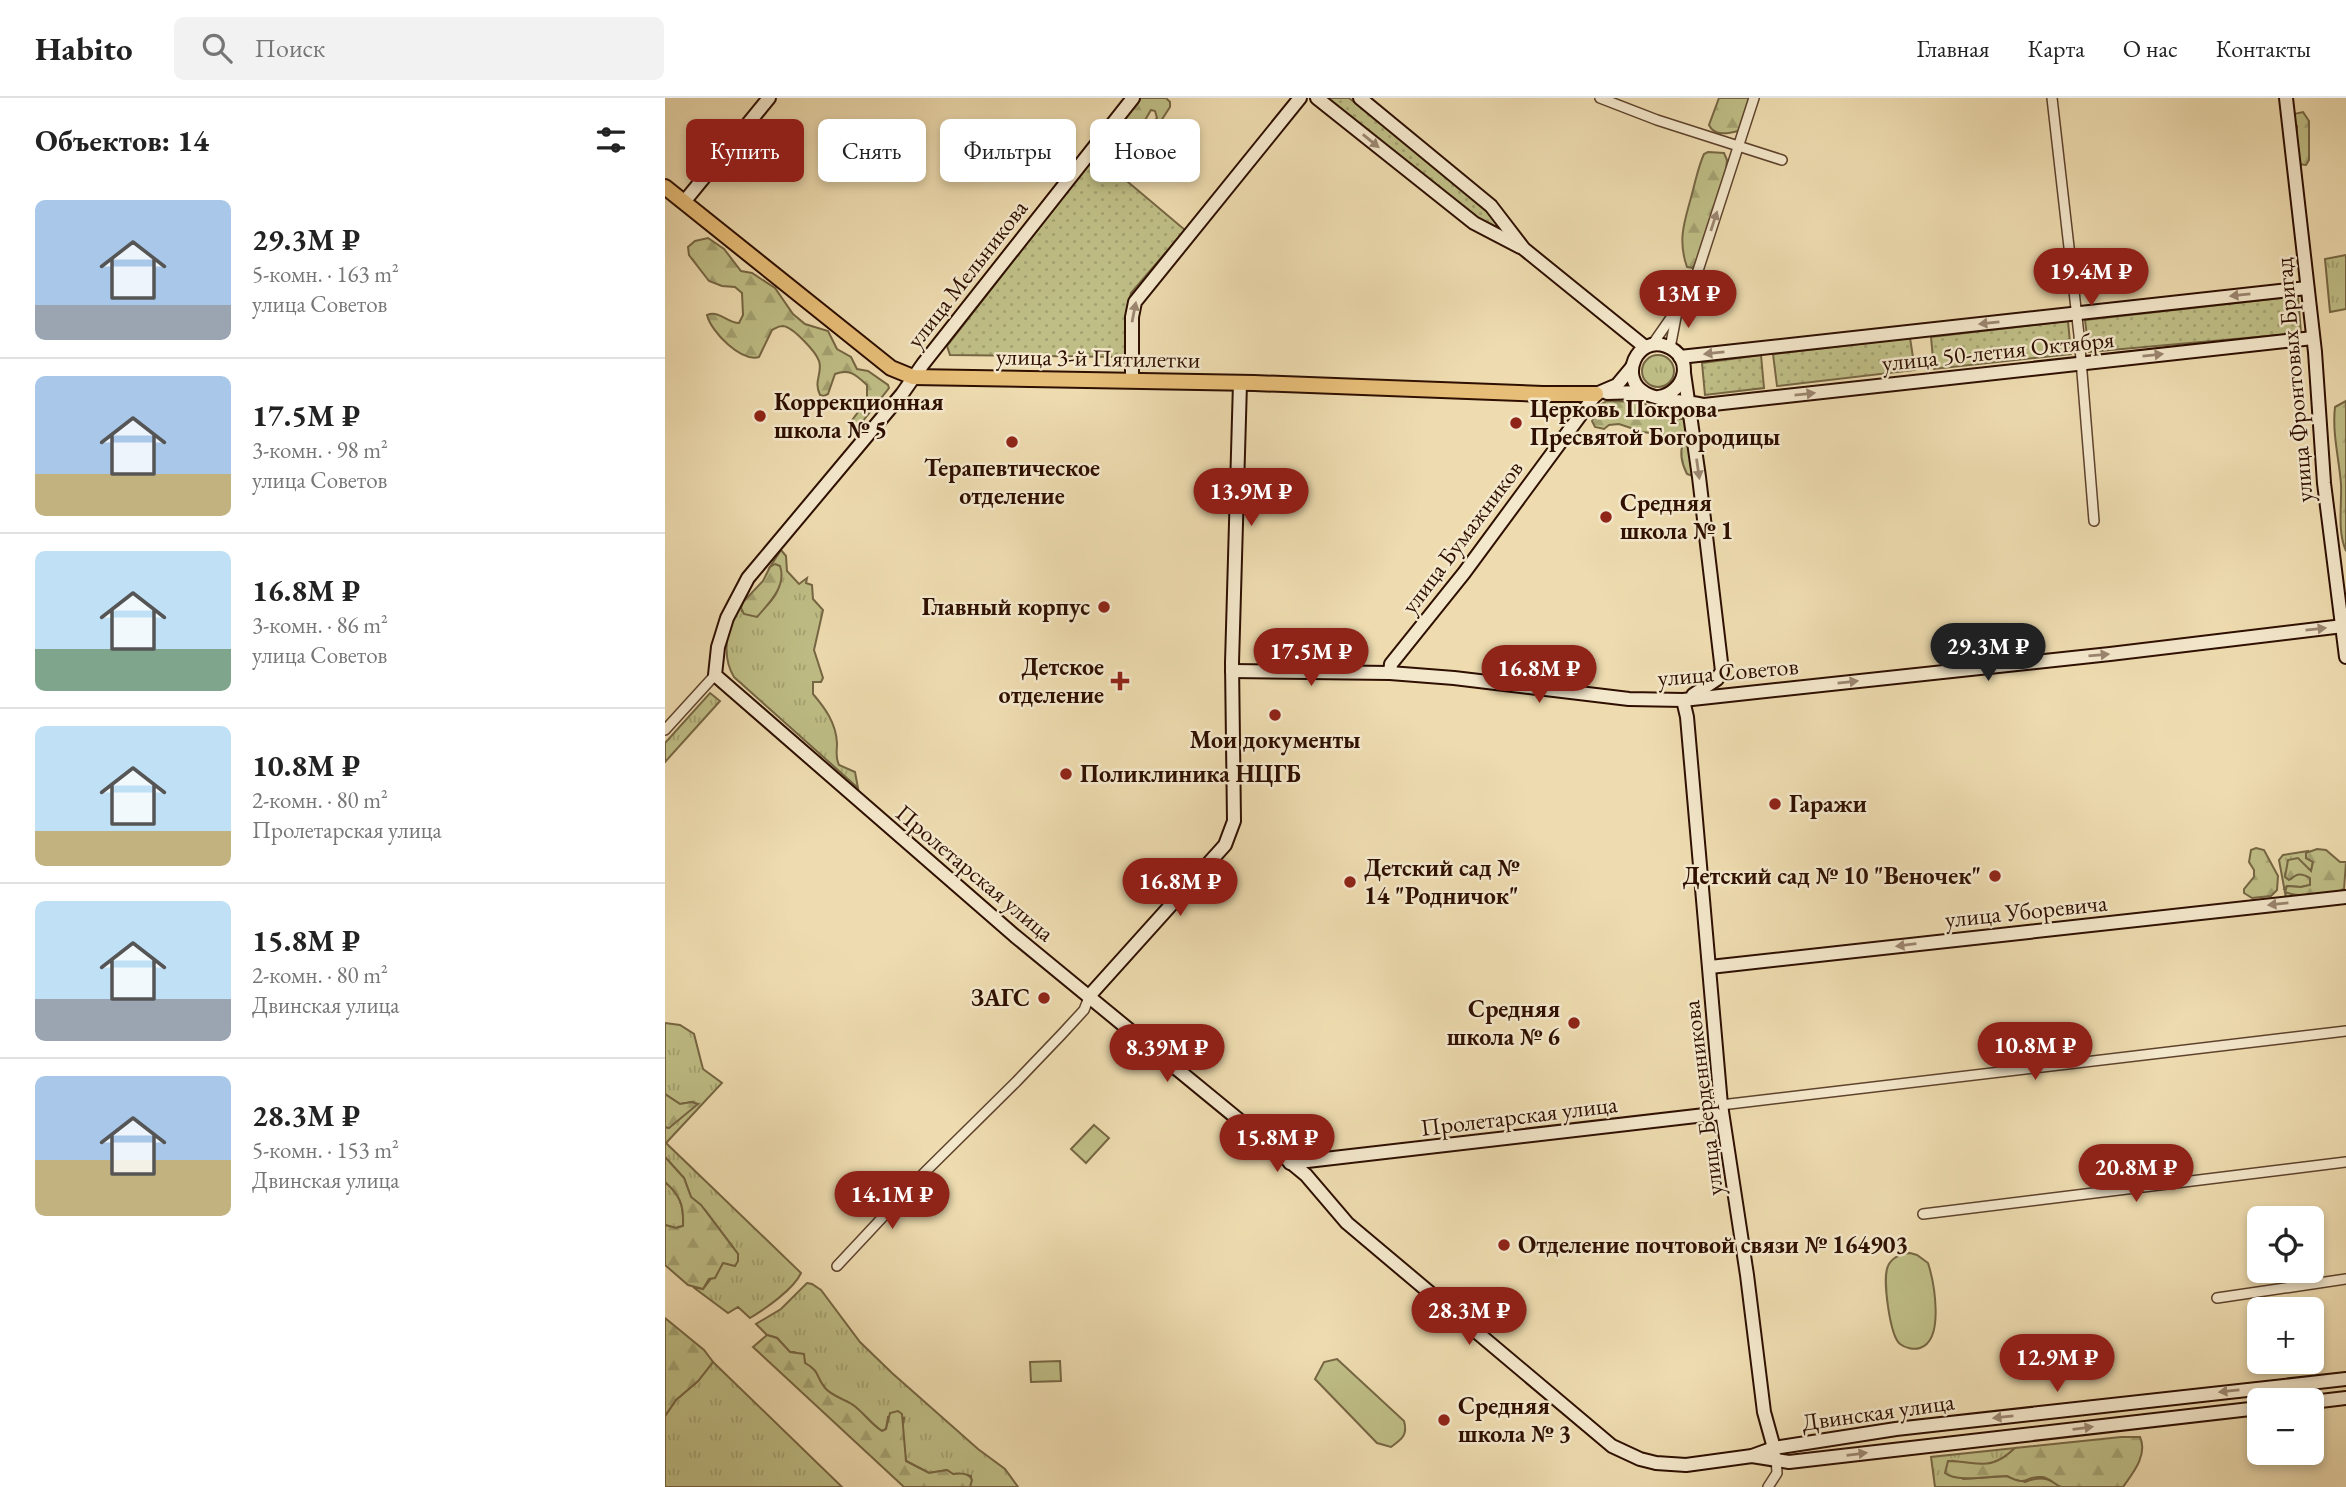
<!DOCTYPE html>
<html lang="ru">
<meta charset="utf-8">
<style>
body{margin:0;font-family:"EB Garamond",serif;background:#f2f2f2;color:#222;height:100vh;display:flex;flex-direction:column;font-size:26px;white-space:nowrap}
*{box-sizing:border-box;margin:0}
p{font-size:23px;color:#767676}
.icon{flex:none;width:38px;height:38px;fill:none;stroke:currentColor;stroke-width:2;stroke-linecap:round;stroke-linejoin:round}
.map{position:relative;flex:1;overflow:hidden}
.panel{display:flex;flex-direction:column;background:#fff;width:665px}
.panel>*{flex:none}
.top-card{position:absolute;left:21px;top:21px;width:665px;height:63px;display:flex;gap:14px}
.buttons{position:absolute;left:1582px;top:1108px;display:grid;gap:14px}
.buttons a{display:grid;place-items:center;width:77px;height:77px;border-radius:10px;background:#fff;box-shadow:0 4px 10px #0003;font-size:35px}
.price{position:absolute;translate:-50% -60px;padding:0 16px;border-radius:24px;background:#8f2418;color:#fff;font-size:23px;line-height:46px;filter:drop-shadow(0 2px 4px #0008)}
.price::after{content:'';position:absolute;left:50%;top:42px;width:21px;height:16px;margin-left:-10px;background:inherit;clip-path:polygon(0 0,100% 0,50% 100%)}
.price.active{background:#222;color:#fff}
ul{padding:0;list-style:none}
li{display:flex;align-items:center;gap:21px;height:175px;padding:0 35px}
li+li{border-top:2px solid #e0e0e0}
li span{display:grid;place-items:center;flex:none;width:196px;height:140px;border-radius:10px;color:#555}
li>.icon{margin-inline-start:auto}
span .icon{width:84px;height:84px;fill:#fffc;stroke-width:1}
li b{font-size:30px}
h2{display:flex;justify-content:space-between;align-items:center;height:84px;padding:0 35px;font-size:30px}
.pill{padding:0 24px;border-radius:10px;background:#fff;box-shadow:0 4px 10px #0003;font-size:24px;line-height:63px}
.pill.active{background:#8f2418;color:#fff}
header{display:flex;align-items:center;gap:42px;box-sizing:border-box;height:98px;padding:0 35px;background:#fff;border-bottom:2px solid #e0e0e0}
header strong{font-size:33px}
nav{display:flex;gap:38px;margin-inline-start:auto;font-size:24px}
.search{width:490px;height:63px;background:#f2f2f2;display:flex;align-items:center;gap:18px;box-sizing:border-box;padding:0 24px;border-radius:10px;color:#767676;font-size:26px}
main{display:flex;flex:1;min-height:0}
.map>svg:first-child{display:block}
.grass{fill:url(#grass-tufts);stroke:#766643;stroke-width:2}
.forest{fill:url(#forest-firs);stroke:#766643;stroke-width:2}
.park{fill:url(#park-dots);stroke:#766643;stroke-width:2}
.pitch{fill:#bfbe86;stroke:#766643;stroke-width:2}
.lines{fill:none;stroke-linecap:round;stroke-linejoin:round}
.street-casing{stroke:#5e422c;stroke-width:12}
.secondary-casing{stroke:#2e0f00;stroke-width:16}
.primary-casing{stroke:#2e0f00;stroke-width:18}
.street{stroke:#f4e8cc;stroke-width:9}
.secondary{stroke:#f4e8cc;stroke-width:12}
.primary{stroke:#e7be78;stroke-width:14}
.oneway{fill:#9b8670}
.poi-dot{fill:#8f2418;stroke:#f4e8cc;stroke-width:2.5}
.labels{text-anchor:middle;stroke-width:5;stroke-linejoin:round;paint-order:stroke}
.street-label{font-size:24px;fill:#2e0f00;stroke:#f4e8cc}
.poi-label{font-size:24px;font-weight:bold;fill:#2e0f00;stroke:#f4e8cc;text-anchor:start}
</style>
<header>
<strong>Habito</strong>
<div class="search"><svg class="icon" aria-label="search" viewBox="0 0 24 24"><circle cx="10" cy="10" r="6"/><path d="M15 15l6 6"/></svg>Поиск</div>
<nav><a>Главная</a><a>Карта</a><a>О нас</a><a>Контакты</a></nav>
</header>
<main>
<section class="panel">
<h2>Объектов: 14<svg class="icon" aria-label="filters" viewBox="0 0 24 24"><path d="M4 7h16M4 17h16"/><circle cx="9" cy="7" r="2"/><circle cx="15" cy="17" r="2"/></svg></h2>
<ul>
<li><span style="background:linear-gradient(#a9c7e8 75%,#9aa5b1 0)"><svg class="icon" aria-label="home" viewBox="0 0 24 24"><path d="M3 11l9-7 9 7M6 9v11h12V9"/></svg></span><div><b>29.3M ₽</b><p>5-комн. · 163 m²</p><p>улица Советов</p></div></li>
<li><span style="background:linear-gradient(#a9c7e8 70%,#c2b280 0)"><svg class="icon" aria-label="home" viewBox="0 0 24 24"><path d="M3 11l9-7 9 7M6 9v11h12V9"/></svg></span><div><b>17.5M ₽</b><p>3-комн. · 98 m²</p><p>улица Советов</p></div></li>
<li><span style="background:linear-gradient(#bfe0f5 70%,#7fa58c 0)"><svg class="icon" aria-label="home" viewBox="0 0 24 24"><path d="M3 11l9-7 9 7M6 9v11h12V9"/></svg></span><div><b>16.8M ₽</b><p>3-комн. · 86 m²</p><p>улица Советов</p></div></li>
<li><span style="background:linear-gradient(#bfe0f5 75%,#c2b280 0)"><svg class="icon" aria-label="home" viewBox="0 0 24 24"><path d="M3 11l9-7 9 7M6 9v11h12V9"/></svg></span><div><b>10.8M ₽</b><p>2-комн. · 80 m²</p><p>Пролетарская улица</p></div></li>
<li><span style="background:linear-gradient(#bfe0f5 70%,#9aa5b1 0)"><svg class="icon" aria-label="home" viewBox="0 0 24 24"><path d="M3 11l9-7 9 7M6 9v11h12V9"/></svg></span><div><b>15.8M ₽</b><p>2-комн. · 80 m²</p><p>Двинская улица</p></div></li>
<li><span style="background:linear-gradient(#a9c7e8 60%,#c2b280 0)"><svg class="icon" aria-label="home" viewBox="0 0 24 24"><path d="M3 11l9-7 9 7M6 9v11h12V9"/></svg></span><div><b>28.3M ₽</b><p>5-комн. · 153 m²</p><p>Двинская улица</p></div></li>
</ul>
</section>
<div class="map">
<svg width="1681" height="1389" viewBox="0 0 1681 1389">
<defs>
<pattern id="grass-tufts" width="24" height="20" patternUnits="userSpaceOnUse" patternTransform="scale(1.75)"><rect width="24" height="20" fill="#bfbe86"/><path d="M3 7l-1-3M5 7V3M7 7l1-3M15 17l-1-3M17 17v-4M19 17l1-3" fill="none" stroke="#a4a272"/></pattern>
<pattern id="forest-firs" width="22" height="20" patternUnits="userSpaceOnUse" patternTransform="scale(1.75)"><rect width="22" height="20" fill="#bfbe86"/><path d="M5 1l3.5 6h-7zM16 11l3.5 6h-7z" fill="#a4a272"/></pattern>
<pattern id="park-dots" width="8" height="8" patternUnits="userSpaceOnUse" patternTransform="scale(1.75)"><rect width="8" height="8" fill="#bfbe86"/><path d="M2 2h.1M6 6h.1" fill="none" stroke="#a4a272" stroke-width="1.8" stroke-linecap="round"/></pattern>
</defs>
<rect width="100%" height="100%" fill="#eedcb0"/>
<filter id="stains"><feTurbulence type="fractalNoise" baseFrequency=".00286" numOctaves="4"/><feColorMatrix values="0 0 0 0 .2 0 0 0 0 .09 0 0 0 0 .02 0 0 0 .5 -.17"/></filter>
<radialGradient id="worn" r=".72"><stop offset=".6" stop-color="#630" stop-opacity="0"/><stop offset="1" stop-color="#630" stop-opacity=".3"/></radialGradient>
<g class="grass">
<path d="M1681 157V211L1665 214 1660 161Z"/>
<circle cx="993" cy="273" r="16"/>
<path d="M116 452 121 458 122 473 134 486 142 480 141 485 147 487 148 501 158 512 149 552 158 580 156 584H148V596C160 610 171 625 172 645 172 654 170 659 174 667L190 674 193 690 69 579C56 558 61 525 77 506V513L97 512C112 499 120 485 110 467L105 469Z"/>
<path d="M45 595 55 603 0 664V645Z"/>
<path d="M1643 753 1641 760 1648 764 1646 773 1639 768 1621 773 1620 777 1626 781 1631 776H1639L1645 780V787L1636 789 1622 788 1619 791 1628 797 1643 798 1621 800 1614 762 1618 757Z"/>
<path d="M0 925 15 927 29 936 38 971 57 985 1 1045 136 1175C129 1191 100 1211 85 1220L73 1209 63 1215 28 1189 38 1191 58 1165 73 1156 40 1112 26 1099 19 1080 0 1059V1029L4 1030 27 1004 15 1006 0 996Z"/>
<path d="M0 1084C15 1097 19 1107 18 1128L11 1130 0 1127Z"/>
<path d="M142 1185 147 1186 156 1192 195 1244 227 1275 313 1351 340 1371 353 1389H305L306 1378C299 1376 295 1375 288 1376L282 1372 264 1375 241 1363 237 1334 239 1320 223 1319 221 1331 217 1333C208 1328 198 1314 188 1307 179 1301 167 1298 160 1290 150 1278 155 1274 140 1265L139 1260 129 1254H125L112 1240 102 1237 91 1226 116 1211Z"/>
<path d="M48 1264 177 1389H0V1318L11 1302 33 1283Z"/>
<path d="M1350 1350C1331 1370 1313 1368 1288 1363L1298 1381 1342 1378 1360 1384C1376 1378 1383 1380 1396 1389H1270L1266 1359Z"/>
</g>
<g class="forest">
<path d="M476 0H501L505 4V9L494 26 493 41 481 49 474 45 477 36 492 20 490 13 486 12 469 41 456 51 449 49 443 43V38Z"/>
<path d="M1054 0H1084L1078 24 1073 33C1062 36 1049 38 1044 27Z"/>
<path d="M1638 14 1644 23V62L1641 67 1634 66 1631 50 1632 28 1627 23 1629 16Z"/>
<path d="M1043 54 1059 55 1062 62 1061 72 1030 167 1027 170 1022 169C1011 138 1022 118 1029 88 1032 77 1034 67 1039 56Z"/>
<path d="M43 140 59 151 76 173 87 175 110 190 128 216 140 226 163 233 172 251 186 259 192 271 203 273 223 287 224 290 194 328 189 330 185 325 202 302V287C192 278 185 270 170 276L163 296 159 298 155 297C148 283 158 275 154 263 151 254 128 229 118 228 113 228 111 230 107 232L94 259C76 264 46 234 42 217 55 212 62 225 74 225L78 217 77 195 70 189 57 188 44 183 24 157 23 149 30 143Z"/>
<path d="M942 303 975 304 1015 321H1022L1028 378 1022 376C1017 366 1014 356 1018 345L1007 338 978 334 954 326 944 327 939 331 930 329 927 323 933 314V308Z"/>
<path d="M1681 303V453C1672 433 1677 407 1676 386 1674 360 1667 335 1670 309Z"/>
<path d="M110 466 115 468C122 488 104 505 92 519L79 516 76 510 78 504 98 483 105 469Z"/>
<path d="M1591 750 1599 752 1613 778 1612 792 1606 798 1587 800 1579 795V791L1589 779V772L1584 764 1586 752Z"/>
<path d="M1652 751 1661 752 1675 764H1681L1679 791C1666 798 1634 800 1620 794L1622 788 1636 789 1645 787V780C1635 774 1632 776 1624 782L1620 779 1623 762 1633 760 1646 773 1648 764 1641 760V755Z"/>
<path d="M0 996 15 1006 27 1004 33 1006 4 1030 0 1029Z"/>
<path d="M0 1059 19 1080 26 1099 36 1107 73 1156V1163L70 1168 58 1165 50 1180 44 1181 38 1191 23 1187 0 1167V1127L11 1130 18 1128C19 1107 15 1097 0 1084Z"/>
<path d="M0 1220 39 1252 48 1264 33 1283 11 1302 0 1318Z"/>
<path d="M102 1237 112 1240 125 1254 139 1256 140 1265C156 1274 150 1278 160 1290 166 1298 179 1301 188 1307 198 1314 208 1328 217 1333L221 1331 225 1315 233 1313 237 1316 241 1363 264 1375 282 1372 288 1376C294 1375 304 1374 307 1382L305 1389H239L88 1249Z"/>
<path d="M1456 1339H1475C1483 1357 1468 1375 1458 1389 1443 1389 1409 1389 1397 1389 1389 1387 1386 1380 1377 1379 1359 1378 1363 1389 1342 1378 1325 1378 1292 1385 1280 1375L1283 1363C1313 1363 1324 1375 1350 1350Z"/>
</g>
<g class="park">
<path d="M662 0H684L810 101 833 125 829 130 801 112Z"/>
<path d="M431 57 520 132 466 195 461 217 460 259 285 257 282 248Z"/>
<path d="M1633 198 1636 235 1424 254 1420 222Z"/>
<path d="M1403 223 1406 256 1269 271 1266 239Z"/>
<path d="M1245 240 1250 272 1112 288 1108 256Z"/>
<path d="M1096 257 1099 290 1040 297 1037 265Z"/>
</g>
<g class="pitch">
<path d="M429 1027 444 1040 421 1065 406 1051Z"/>
<path d="M1245 1155 1252 1157 1263 1165C1269 1184 1280 1242 1255 1250 1249 1252 1240 1250 1235 1246 1225 1238 1217 1180 1223 1168 1227 1159 1235 1156 1245 1155Z"/>
<path d="M672 1261 739 1323C743 1337 737 1341 726 1349L712 1345 650 1281 659 1264Z"/>
<path d="M395 1263 396 1283 366 1284 365 1264Z"/>
</g>
<g class="lines">
<g class="street-casing">
<g id="street">
<path d="M935 0 992 22 1117 62"/>
<path d="M1387 0 1414 237 1429 423"/>
<path d="M987 247 1028 188 1089 0"/>
<path d="M1005 250 1012 214"/>
<path d="M0 632 50 577"/>
<path d="M1056 1007 1681 933"/>
<path d="M1258 1116 1681 1064"/>
<path d="M172 1168 259 1075 351 984 396 937 419 912 425 897"/>
<path d="M1552 1200 1681 1181"/>
<path d="M1103 1389 1112 1375 1111 1358"/>
</g>
</g>
<g class="secondary-casing">
<g id="secondary">
<path d="M468 0 258 266 237 296 83 480 62 520 53 549 50 577 350 838 641 1077 682 1125 947 1348 975 1361 991 1365 1021 1367 1087 1358 1109 1350 1231 1331 1681 1281"/>
<path d="M652 0 809 125 855 149"/>
<path d="M695 0 826 108 859 151 980 249"/>
<path d="M1621 0 1650 254 1659 385 1681 559"/>
<path d="M19 104 104 0"/>
<path d="M1015 259 1642 190"/>
<path d="M1019 275 1034 379 1057 573 1052 581 1028 597"/>
<path d="M467 282V219L470 204 635 0"/>
<path d="M942 295 977 294"/>
<path d="M931 296 952 287 967 269"/>
<path d="M994 299C1021 294 1030 259 1001 248 972 237 953 280 980 295 993 303 1023 303 1039 307L1648 240"/>
<path d="M567 573 725 575 789 580 964 601 1018 602 1445 556 1678 528"/>
<path d="M725 575 726 566 799 475 931 296"/>
<path d="M1018 602 1022 619 1056 1007 1082 1177 1099 1314 1109 1350"/>
<path d="M1045 869 1681 799"/>
<path d="M425 897 560 747 569 723 567 565 575 285"/>
<path d="M625 1065 1057 1015"/>
<path d="M1647 1304 1681 1300"/>
<path d="M1087 1358 1124 1364 1594 1310"/>
</g>
</g>
<g class="primary-casing">
<path id="primary" d="M0 89 226 270 248 279 589 285 878 296H931"/>
</g>
<use href="#street" class="street"/>
<use href="#secondary" class="secondary"/>
<use href="#primary" class="primary"/>
</g>
<defs><path id="oneway-solid" d="M-6-.8H1V-3.2L6.5 0L1 3.2V.8H-6Z" transform="scale(1.75)"/></defs>
<g class="oneway">
<use href="#oneway-solid" transform="translate(706 43) rotate(39)"/>
<use href="#oneway-solid" transform="translate(1049 123) rotate(-72)"/>
<use href="#oneway-solid" transform="translate(1575 197) rotate(174)"/>
<use href="#oneway-solid" transform="translate(469 214) rotate(-79)"/>
<use href="#oneway-solid" transform="translate(1324 225) rotate(174)"/>
<use href="#oneway-solid" transform="translate(1049 255) rotate(174)"/>
<use href="#oneway-solid" transform="translate(1488 257) rotate(-6)"/>
<use href="#oneway-solid" transform="translate(1140 296) rotate(-6)"/>
<use href="#oneway-solid" transform="translate(1033 371) rotate(82)"/>
<use href="#oneway-solid" transform="translate(1651 531) rotate(-6)"/>
<use href="#oneway-solid" transform="translate(1434 557) rotate(-5)"/>
<use href="#oneway-solid" transform="translate(1183 584) rotate(-6)"/>
<use href="#oneway-solid" transform="translate(1613 806) rotate(174)"/>
<use href="#oneway-solid" transform="translate(1241 847) rotate(173)"/>
<use href="#oneway-solid" transform="translate(1564 1293) rotate(174)"/>
<use href="#oneway-solid" transform="translate(1338 1319) rotate(174)"/>
<use href="#oneway-solid" transform="translate(1418 1330) rotate(-7)"/>
<use href="#oneway-solid" transform="translate(1192 1356) rotate(-7)"/>
</g>
<g class="poi-dot">
<circle cx="95" cy="318" r="7"/>
<circle cx="851" cy="325" r="7"/>
<circle cx="347" cy="344" r="7"/>
<circle cx="941" cy="419" r="7"/>
<circle cx="439" cy="509" r="7"/>
<path d="M451.5 572.5h7v7h7v7h-7v7h-7v-7h-7v-7h7z"/>
<circle cx="610" cy="617" r="7"/>
<circle cx="401" cy="676" r="7"/>
<circle cx="1110" cy="706" r="7"/>
<circle cx="1330" cy="778" r="7"/>
<circle cx="685" cy="784" r="7"/>
<circle cx="379" cy="900" r="7"/>
<circle cx="909" cy="925" r="7"/>
<circle cx="839" cy="1147" r="7"/>
<circle cx="779" cy="1322" r="7"/>
</g>
<g class="labels">
<g class="street-label">
<text transform="translate(302 176) rotate(-52)" y="8">улица Мельникова</text>
<text transform="translate(1333 253) rotate(-6)" y="8">улица 50-летия Октября</text>
<text transform="translate(433 260) rotate(1)" y="8">улица 3-й Пятилетки</text>
<text transform="translate(1629 282) rotate(-95)" y="8">улица Фронтовых Бригад</text>
<text transform="translate(797 439) rotate(-53)" y="8">улица Бумажников</text>
<text transform="translate(1063 574) rotate(-5)" y="8">улица Советов</text>
<text transform="translate(310 775) rotate(40)" y="8">Пролетарская улица</text>
<text transform="translate(1361 813) rotate(-6)" y="8">улица Уборевича</text>
<text transform="translate(1038 1000) rotate(-97)" y="8">улица Берденникова</text>
<text transform="translate(854 1018) rotate(-7)" y="8">Пролетарская улица</text>
<text transform="translate(1213 1314) rotate(-8)" y="8">Двинская улица</text>
</g>
<g class="poi-label">
<text x="109" y="312">Коррекционная<tspan x="109" dy="28">школа № 5</tspan></text>
<text x="865" y="319">Церковь Покрова<tspan x="865" dy="28">Пресвятой Богородицы</tspan></text>
<text x="347" y="378" text-anchor="middle">Терапевтическое<tspan x="347" dy="28">отделение</tspan></text>
<text x="955" y="413">Средняя<tspan x="955" dy="28">школа № 1</tspan></text>
<text x="425" y="517" text-anchor="end">Главный корпус</text>
<text x="439" y="577" text-anchor="end">Детское<tspan x="439" dy="28">отделение</tspan></text>
<text x="610" y="650" text-anchor="middle">Мои документы</text>
<text x="415" y="684">Поликлиника НЦГБ</text>
<text x="1124" y="714">Гаражи</text>
<text x="699" y="778">Детский сад №<tspan x="699" dy="28">14 "Родничок"</tspan></text>
<text x="1316" y="786" text-anchor="end">Детский сад № 10 "Веночек"</text>
<text x="365" y="908" text-anchor="end">ЗАГС</text>
<text x="895" y="919" text-anchor="end">Средняя<tspan x="895" dy="28">школа № 6</tspan></text>
<text x="853" y="1155">Отделение почтовой связи № 164903</text>
<text x="793" y="1316">Средняя<tspan x="793" dy="28">школа № 3</tspan></text>
</g>
</g>
<rect width="100%" height="100%" filter="url(#stains)"/>
<rect width="100%" height="100%" fill="url(#worn)"/>
</svg>
<div class="buttons">
<a><svg class="icon" aria-label="locate" viewBox="0 0 24 24"><circle cx="12" cy="12" r="6"/><path d="M12 2v4M12 18v4M2 12h4M18 12h4"/></svg></a>
<a>+</a>
<a>−</a>
</div>
<b class="price" style="left:1426px;top:210px">19.4M ₽</b>
<b class="price" style="left:1023px;top:232px">13M ₽</b>
<b class="price" style="left:586px;top:430px">13.9M ₽</b>
<b class="price active" style="left:1323px;top:585px">29.3M ₽</b>
<b class="price" style="left:646px;top:590px">17.5M ₽</b>
<b class="price" style="left:874px;top:607px">16.8M ₽</b>
<b class="price" style="left:515px;top:820px">16.8M ₽</b>
<b class="price" style="left:1370px;top:984px">10.8M ₽</b>
<b class="price" style="left:502px;top:986px">8.39M ₽</b>
<b class="price" style="left:612px;top:1076px">15.8M ₽</b>
<b class="price" style="left:1471px;top:1106px">20.8M ₽</b>
<b class="price" style="left:227px;top:1133px">14.1M ₽</b>
<b class="price" style="left:804px;top:1249px">28.3M ₽</b>
<b class="price" style="left:1392px;top:1296px">12.9M ₽</b>
<div class="top-card">
<a class="pill active">Купить</a>
<a class="pill">Снять</a>
<a class="pill">Фильтры</a>
<a class="pill">Новое</a>
</div>
</div>
</main>
